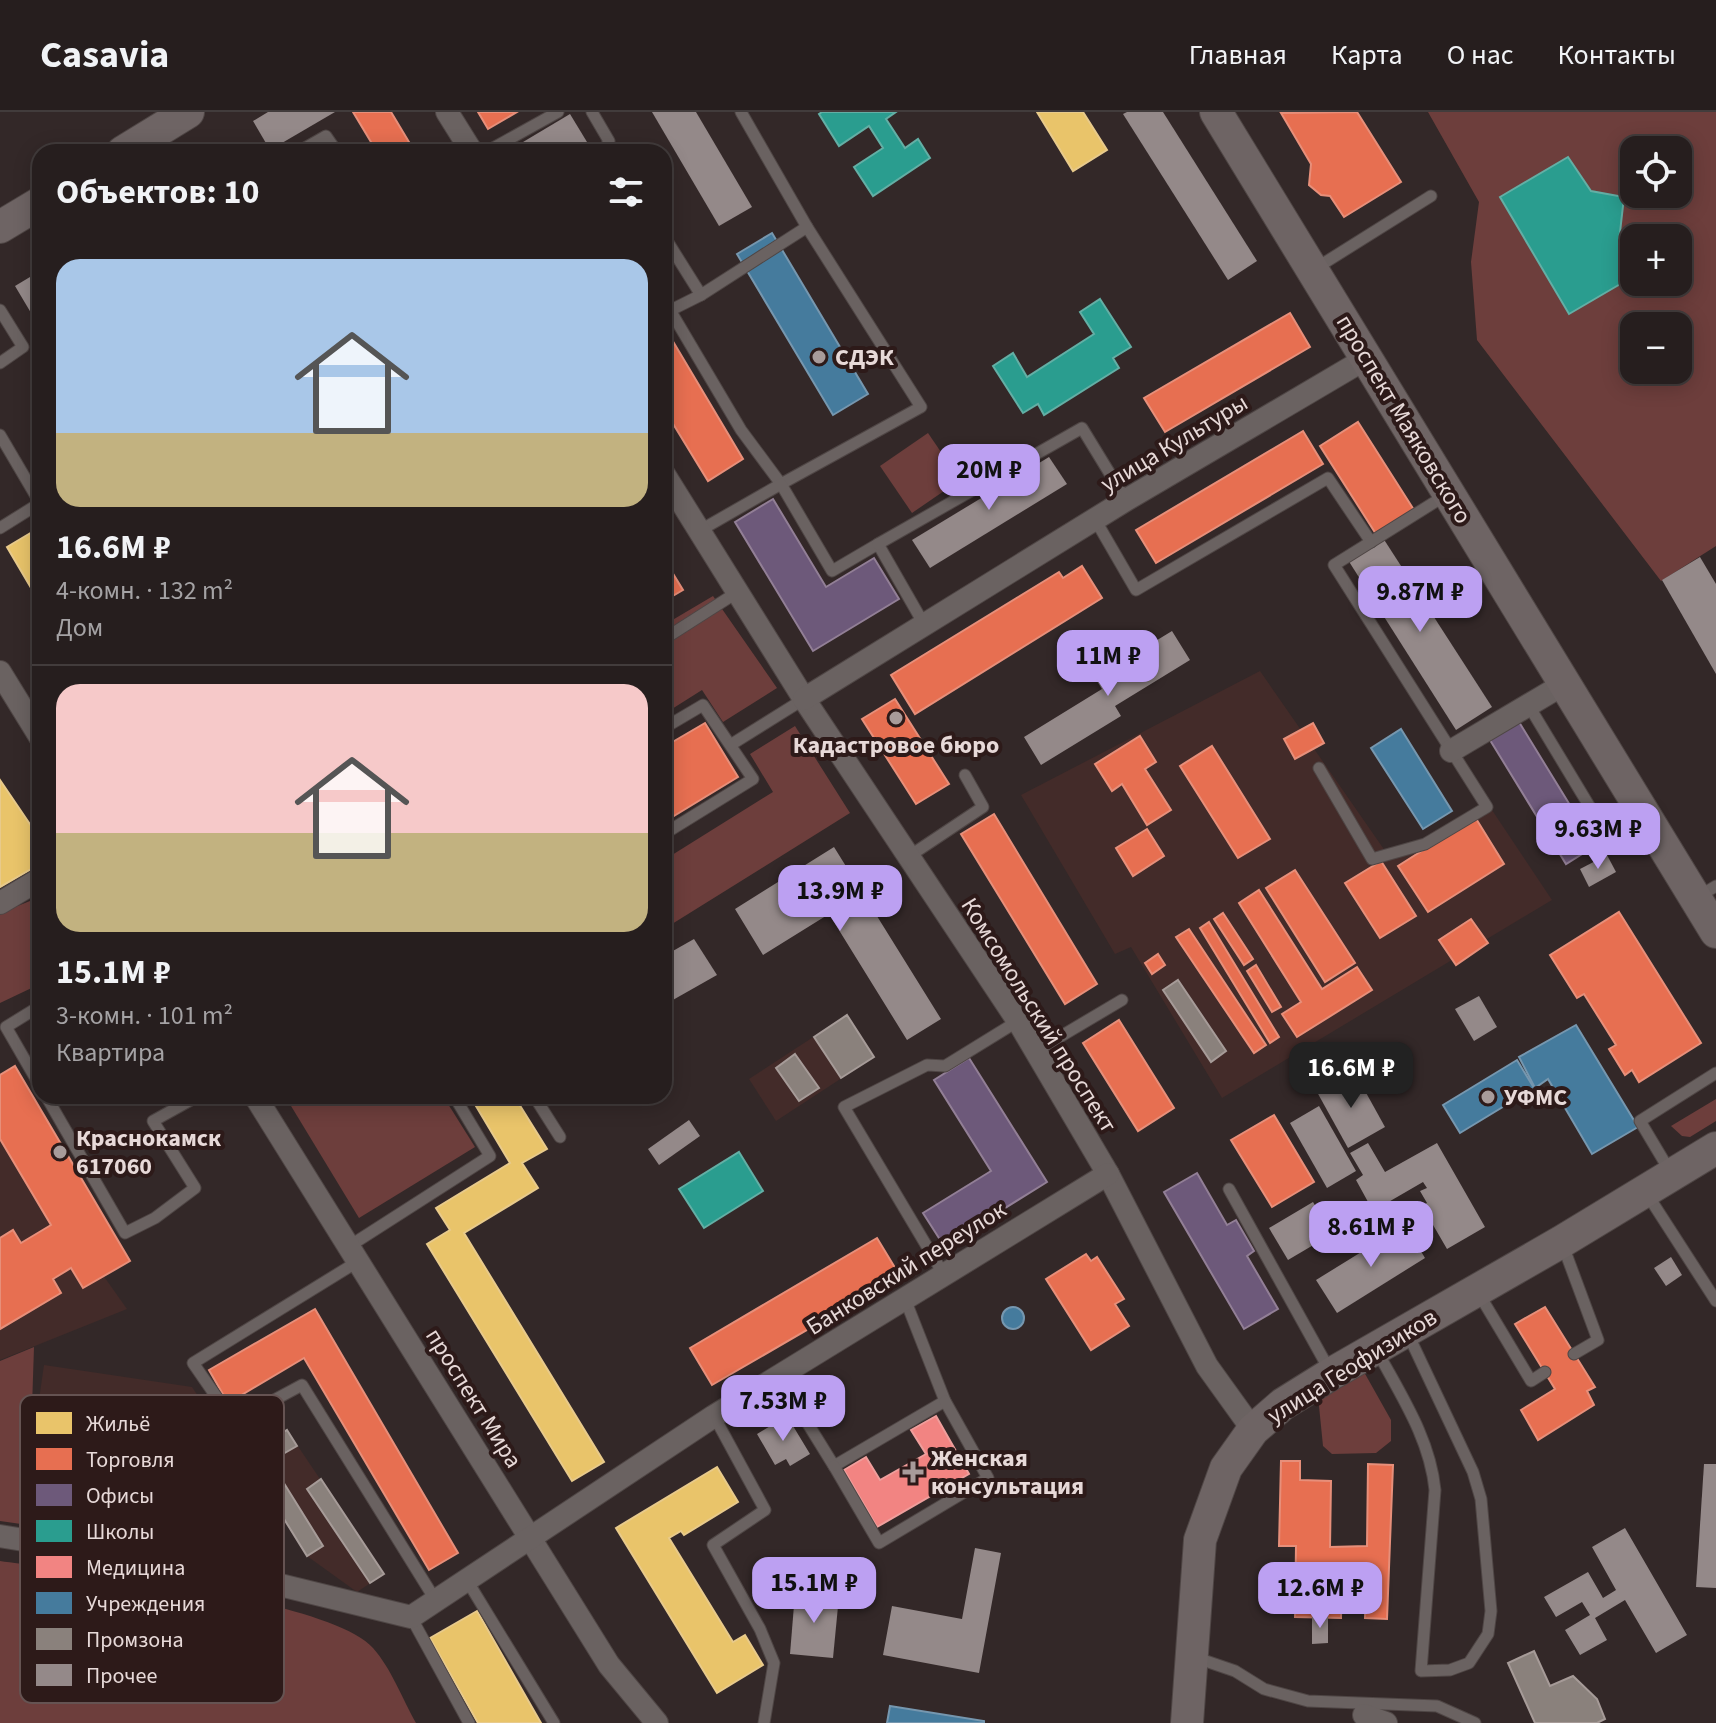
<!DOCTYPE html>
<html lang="ru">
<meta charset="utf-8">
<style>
body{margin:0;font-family:"Source Sans 3",sans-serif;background:#2e2727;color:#f1f3f6;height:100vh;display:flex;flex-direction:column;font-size:30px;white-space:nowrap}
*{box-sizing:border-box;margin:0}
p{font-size:26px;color:#a4a2a4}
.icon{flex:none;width:44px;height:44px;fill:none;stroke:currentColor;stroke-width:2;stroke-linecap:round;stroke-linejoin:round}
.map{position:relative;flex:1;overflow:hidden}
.sheet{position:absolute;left:32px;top:32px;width:640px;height:960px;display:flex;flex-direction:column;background:#261e1e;border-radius:24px;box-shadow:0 4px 20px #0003,0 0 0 2px #423c3c}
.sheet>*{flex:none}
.controls{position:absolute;left:1620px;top:24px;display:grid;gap:16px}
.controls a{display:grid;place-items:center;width:72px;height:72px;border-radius:16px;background:#261e1e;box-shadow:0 4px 20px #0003,0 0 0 2px #423c3c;font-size:40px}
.price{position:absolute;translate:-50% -68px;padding:0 18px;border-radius:16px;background:#bca0f2;color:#111;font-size:26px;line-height:52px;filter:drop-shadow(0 2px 4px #0008)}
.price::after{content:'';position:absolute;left:50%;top:48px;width:24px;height:18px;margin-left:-12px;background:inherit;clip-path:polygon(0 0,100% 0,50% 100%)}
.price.active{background:#222;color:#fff}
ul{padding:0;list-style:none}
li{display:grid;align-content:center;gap:16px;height:424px;padding:0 24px}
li+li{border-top:2px solid #423c3c}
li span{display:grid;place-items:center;height:248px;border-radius:24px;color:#555}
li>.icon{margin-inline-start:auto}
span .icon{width:144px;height:144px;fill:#fffc;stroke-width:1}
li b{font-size:34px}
h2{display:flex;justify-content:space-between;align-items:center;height:96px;padding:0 24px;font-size:34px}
header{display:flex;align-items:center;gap:48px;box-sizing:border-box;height:112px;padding:0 40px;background:#261e1e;border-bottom:2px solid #423c3c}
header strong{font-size:38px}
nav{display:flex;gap:44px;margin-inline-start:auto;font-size:28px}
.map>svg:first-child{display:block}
.built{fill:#432b29}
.green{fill:#6d3e3c;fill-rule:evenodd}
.homes{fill:#e9c46a;stroke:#e8ca8b;stroke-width:2}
.shops{fill:#e76f51;stroke:#e78f7a;stroke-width:2}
.offices{fill:#6d597a;stroke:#927f96;stroke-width:2}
.schools{fill:#2a9d8f;stroke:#63afa5;stroke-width:2}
.health{fill:#f28482;stroke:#ef9e9c;stroke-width:2}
.public{fill:#457b9d;stroke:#7697af;stroke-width:2}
.industry{fill:#8a817c;stroke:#a69b98;stroke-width:2}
.building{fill:#948989}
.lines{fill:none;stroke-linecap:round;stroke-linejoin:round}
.lane-casing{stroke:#4f4645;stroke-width:13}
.street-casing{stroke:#4f4645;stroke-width:24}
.secondary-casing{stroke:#4f4645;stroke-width:34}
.lane{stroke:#6a6261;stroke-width:11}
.street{stroke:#6a6261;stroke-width:22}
.secondary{stroke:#6e6464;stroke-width:32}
.poi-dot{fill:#a89b9a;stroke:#2d1a19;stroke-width:3}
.labels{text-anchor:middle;stroke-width:8;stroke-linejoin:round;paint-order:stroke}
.poi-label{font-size:24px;font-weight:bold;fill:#e7d9d8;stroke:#2d1a19;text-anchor:start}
.street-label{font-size:24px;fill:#e7d9d8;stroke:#2d1a19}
.key{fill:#2d1a19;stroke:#655352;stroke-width:2}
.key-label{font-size:22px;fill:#e7d9d8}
</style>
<header>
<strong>Casavia</strong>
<nav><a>Главная</a><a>Карта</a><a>О нас</a><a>Контакты</a></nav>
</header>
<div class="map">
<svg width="1716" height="1611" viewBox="0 0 1716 1611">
<rect width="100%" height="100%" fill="#332828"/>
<g class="built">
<path d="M1260 559 1390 746 1486 689 1552 788 1222 986 1131 835 1115 842 1021 683Z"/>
<path d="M847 903 874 945 776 1009 749 967Z"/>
<path d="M0 1018 127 1197 0 1248Z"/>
<path d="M44 1253 192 1275 228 1329 230 1446 21 1412Z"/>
<path d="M287 1318 384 1462 357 1480 307 1444 266 1378 271 1375 263 1333Z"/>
</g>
<g class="green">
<path d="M1428 0H1716V434L1661 469 1477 228 1471 150 1479 90ZM1634 38H1678V82H1634ZM1634 126H1678V170H1634ZM1634 214H1678V258H1634Z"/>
<path d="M928 321 960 368 912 401 880 354Z"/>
<path d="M713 484 777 576 723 610 702 578 664 602V513Z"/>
<path d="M795 614 850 701 664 817V748L773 680 750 642Z"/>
<path d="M40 785V872L0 891V801Z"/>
<path d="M285 984H443L475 1035 359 1106Z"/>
<path d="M1716 987V1009L1690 1025 1682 1024 1671 1014Z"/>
<path d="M34 1235 31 1325 21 1412 0 1409V1249Z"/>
<path d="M1364 1260 1391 1308V1329L1376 1341 1332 1342 1323 1334 1318 1284Z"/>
<path d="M0 1449C74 1460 328 1486 373 1536 391 1556 403 1588 416 1611H0Z"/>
</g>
<g class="homes">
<path d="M1037 0H1083L1107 38 1073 59Z"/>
<path d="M39 416 40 417V491L7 435Z"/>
<path d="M0 668 40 727V752L0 775Z"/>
<path d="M470 984H514L547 1037 522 1051 538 1076 464 1121 604 1350 572 1369 427 1132 450 1118 436 1096 510 1051Z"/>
<path d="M717 1355 738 1390 684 1423 681 1419 669 1426 733 1530 745 1523 763 1553 717 1581 616 1416Z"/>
<path d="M477 1499 541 1611H478L430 1526Z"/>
</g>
<g class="shops">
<path d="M353 0H391L415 40H377Z"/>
<path d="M478 0H517L488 17Z"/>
<path d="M1357 0 1401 70 1344 105 1330 84 1321 83 1309 73 1311 52 1281 1Z"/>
<path d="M1290 201 1310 235 1165 320 1144 286Z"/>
<path d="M668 221 743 347 708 369 664 297V223Z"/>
<path d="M1358 310 1414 398 1376 422 1320 334Z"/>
<path d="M1303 319 1323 352 1156 451 1136 418Z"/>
<path d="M664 447 683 478 664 489Z"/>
<path d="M1082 454 1102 486 915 602 891 563 1059 460 1063 466Z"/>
<path d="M895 587 949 672 916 692 862 607Z"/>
<path d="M705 611 738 665 664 710V635Z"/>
<path d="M1313 611 1324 631 1295 647 1284 627Z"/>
<path d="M1140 624 1156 650 1145 657 1171 698 1147 713 1122 672 1112 679 1095 652Z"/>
<path d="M1212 634 1270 727 1238 746 1180 654Z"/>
<path d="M994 702 1097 872 1065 892 961 722Z"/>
<path d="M1475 705 1504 752 1428 800 1398 754Z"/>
<path d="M1147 717 1164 744 1133 764 1116 736Z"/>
<path d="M1381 749 1416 804 1380 826 1345 771Z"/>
<path d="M1295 758 1355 851 1325 870 1266 776Z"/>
<path d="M1259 778 1322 877 1357 855 1372 878 1297 925 1282 902 1301 890 1239 791Z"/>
<path d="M1619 800 1701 931 1639 970 1632 958 1625 963 1609 937 1616 933 1584 882 1577 886 1550 843Z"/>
<path d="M1223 801 1253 847 1244 853 1214 807Z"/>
<path d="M1471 807 1488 831 1456 853 1439 828Z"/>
<path d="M1209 810 1279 925 1270 931 1200 816Z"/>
<path d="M1189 817 1266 933 1254 941 1176 825Z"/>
<path d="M1158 842 1165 853 1152 862 1145 851Z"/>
<path d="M1256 853 1281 895 1272 900 1247 859Z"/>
<path d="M1119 908 1174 996 1138 1019 1083 931Z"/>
<path d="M15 954 130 1149 83 1176 71 1156 53 1167 61 1181 0 1217V1126L13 1118 21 1131 51 1113 0 1027V963Z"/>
<path d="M1274 1003 1314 1070 1272 1095 1231 1028Z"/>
<path d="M877 1126 900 1164 712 1273 690 1236Z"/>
<path d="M1086 1142 1091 1149 1097 1145 1124 1187 1115 1192 1129 1214 1091 1238 1046 1167Z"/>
<path d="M1545 1195 1595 1275 1587 1279 1594 1293 1538 1328 1521 1298 1555 1277 1515 1212Z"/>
<path d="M315 1197 458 1441 429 1458 304 1246 228 1291 209 1258Z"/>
<path d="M1281 1349H1300V1368L1331 1369 1330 1435 1367 1434 1368 1352 1393 1353 1387 1507 1365 1506 1366 1454H1342L1341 1506 1295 1505 1296 1434H1279Z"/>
</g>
<g class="offices">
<path d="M773 387 826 475 874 446 899 487 813 539 735 410Z"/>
<path d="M1519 610 1595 734 1566 752 1490 628Z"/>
<path d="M969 946 1047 1070 944 1134 923 1101 991 1059 934 968Z"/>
<path d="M1197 1061 1227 1113 1236 1108 1254 1139 1247 1144 1278 1197 1244 1217 1164 1080Z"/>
</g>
<g class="schools">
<path d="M822 0H896L886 7 905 36 918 27 930 46 873 84 854 55 883 36 869 14 839 34 819 2Z"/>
<path d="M1568 45 1591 79 1624 85 1619 129 1634 158V164L1569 202 1500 85Z"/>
<path d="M1100 187 1131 235 1113 246 1119 256 1044 303 1038 292 1023 301 993 254 1013 241 1027 265 1094 222 1080 200Z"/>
<path d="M739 1040 763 1079 704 1116 679 1077Z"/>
</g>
<path class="health" d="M936 1304 969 1362 877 1415 844 1358 866 1345 880 1368 926 1342 911 1318Z"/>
<g class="public">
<path d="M772 121 868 282 833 303 737 142Z"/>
<path d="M1401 617 1452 699 1423 717 1371 636Z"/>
<path d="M1576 913 1638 1015 1592 1042 1548 967 1535 976 1519 945Z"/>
<path d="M1517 948 1534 976 1460 1021 1443 993Z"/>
<circle cx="1013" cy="1206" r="11"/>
<path d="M890 1594 984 1609V1611H887Z"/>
</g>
<g class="industry">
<path d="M1178 868 1226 939 1211 950 1163 878Z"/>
<path d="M847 903 874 945 841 966 814 925Z"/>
<path d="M795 942 819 976 799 989 776 956Z"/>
<path d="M287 1318 297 1334 276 1346 280 1370 282 1368 323 1434 307 1444 266 1378 271 1376 263 1333Z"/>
<path d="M321 1367 384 1462 370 1471 307 1377Z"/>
<path d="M1534 1539 1550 1574 1573 1564 1597 1587 1605 1607 1597 1611H1535L1508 1551Z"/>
</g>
<g class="building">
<path d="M268 0H335L270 38 253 9Z"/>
<path d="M652 0H696L752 95 719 114Z"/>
<path d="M1127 0H1163L1257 149 1228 168 1123 2Z"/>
<path d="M570 2 587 30 571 40H523L518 33Z"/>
<path d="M40 159V202L34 206 15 174Z"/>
<path d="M1049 345 1067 372 930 456 912 428Z"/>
<path d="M1383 426 1492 595 1456 618 1348 448Z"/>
<path d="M1700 445 1716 472V562L1662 468Z"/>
<path d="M1172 519 1190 548 1115 594 1121 604 1041 653 1024 625 1102 577 1095 566Z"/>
<path d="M834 735 941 907 907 928 829 802 763 843 735 797Z"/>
<path d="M1607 743 1616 760 1589 775 1580 757Z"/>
<path d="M694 827 717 863 664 893V844Z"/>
<path d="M1479 884 1497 915 1474 929 1455 897Z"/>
<path d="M1354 959 1385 1015 1348 1036 1317 980Z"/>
<path d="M1319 994 1356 1059 1327 1076 1290 1011Z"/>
<path d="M689 1008 700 1024 659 1053 648 1037Z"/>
<path d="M1368 1031 1385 1060 1437 1031 1485 1115 1447 1137 1422 1094 1427 1091 1420 1079 1427 1076 1423 1070 1373 1099 1356 1068 1363 1063 1350 1041Z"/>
<path d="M1313 1090 1332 1122 1288 1148 1269 1116Z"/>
<path d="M1405 1113 1425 1146 1337 1201 1316 1168Z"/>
<path d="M1671 1145 1682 1163 1666 1174 1654 1156Z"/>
<path d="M787 1304 810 1342 790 1354 786 1347 775 1353 757 1322Z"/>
<path d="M1704 1352H1716V1476L1696 1475Z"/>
<path d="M1625 1416 1687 1523 1656 1541 1625 1488 1595 1506 1607 1528 1580 1543 1565 1518 1590 1503 1582 1490 1556 1505 1544 1485 1588 1460 1603 1486 1616 1478 1592 1435Z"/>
<path d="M975 1436 1001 1441 979 1561 883 1543 892 1494 962 1507Z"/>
<path d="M795 1481 839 1484 833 1546 790 1542Z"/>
<path d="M1328 1504V1531L1312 1532V1505Z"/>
</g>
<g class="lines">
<g class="lane-casing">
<g id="lane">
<path d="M592 0 609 29 603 40"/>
<path d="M298 40 326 24 337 40"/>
<path d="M486 40 558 0"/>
<path d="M664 132H669L701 183"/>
<path d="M1313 158 1431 84"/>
<path d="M0 198 23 235 0 251"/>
<path d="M670 198 741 318 781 372 921 295 807 115"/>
<path d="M665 201 701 183 807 115 741 0"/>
<path d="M0 323 40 391 0 416"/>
<path d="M1096 409 1136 478 1328 366 1371 430"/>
<path d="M699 419 781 372 832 459 878 432 925 514"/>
<path d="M878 432 1082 316 1126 388"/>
<path d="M664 527 736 481"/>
<path d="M1529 594 1611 730"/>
<path d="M664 616 703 593 753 667 664 722"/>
<path d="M732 632 804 587"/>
<path d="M1319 656 1372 747 1425 732 1487 695 1334 453 1446 383"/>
<path d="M908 745 983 695 965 663"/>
<path d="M1696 786 1716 774"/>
<path d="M40 894 6 915 40 974"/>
<path d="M1036 939 1122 888"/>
<path d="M46 984 125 1121 155 1106 195 1076 153 1009 198 984"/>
<path d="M534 984 560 1025"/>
<path d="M1671 1061 1640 1009 1716 961"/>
<path d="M1229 1077 1330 1259"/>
<path d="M1647 1082 1716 1189"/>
<path d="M1562 1131 1598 1228 1574 1242"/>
<path d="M348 1135 490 1044 454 984"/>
<path d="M944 1163 844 995 927 953 945 954 1018 909"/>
<path d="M1479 1182 1531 1269 1545 1260"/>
<path d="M1376 1237C1400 1282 1430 1326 1435 1378L1421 1559 1450 1558 1469 1551 1488 1522 1491 1499 1481 1387 1473 1360 1407 1220"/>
<path d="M779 1265 834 1354 945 1289 905 1187"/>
<path d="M714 1304 765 1398 713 1433 760 1517 774 1551 764 1611"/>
<path d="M235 1309 302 1273 436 1489"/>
<path d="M834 1354 879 1431 988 1366 945 1289"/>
<path d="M175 1452 192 1342 50 1322 43 1396 180 1420"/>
<path d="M239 1463 245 1378 240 1319 193 1251 357 1150"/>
<path d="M468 1470 554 1611"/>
<path d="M411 1505 469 1611"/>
<path d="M1194 1545 1235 1559 1264 1577 1308 1589 1437 1594 1475 1611"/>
</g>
</g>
<g class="street-casing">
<g id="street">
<path d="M447 0 472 40"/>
<path d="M664 362 804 587 1018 909 1108 1062 1207 1254 1253 1318"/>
<path d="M0 560 40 625"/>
<path d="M804 587 1126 388 1367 246"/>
<path d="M1451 639 1564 572"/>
<path d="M0 791 40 767"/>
<path d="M255 984 609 1553 657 1611"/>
<path d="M0 1424 239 1463 411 1505 714 1304 1108 1062"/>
<path d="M1364 1603 1386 1611"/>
</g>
</g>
<g class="secondary-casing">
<g id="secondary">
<path d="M1216 0 1716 820"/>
<path d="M123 40 188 0"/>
<path d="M0 115 40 91"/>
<path d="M1187 1611 1200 1428 1226 1356 1253 1318 1283 1292 1331 1262 1561 1130 1716 1036"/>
</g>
</g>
<use href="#lane" class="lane"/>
<use href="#street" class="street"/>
<use href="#secondary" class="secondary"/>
</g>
<g class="poi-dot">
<circle cx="819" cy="245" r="8"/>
<circle cx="896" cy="606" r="8"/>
<circle cx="1488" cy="985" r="8"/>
<circle cx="60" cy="1040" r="8"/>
<path d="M909 1348h8v8h8v8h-8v8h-8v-8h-8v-8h8z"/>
</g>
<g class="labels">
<g class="poi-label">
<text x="835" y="253">СДЭК</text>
<text x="896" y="641" text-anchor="middle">Кадастровое бюро</text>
<text x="1504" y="993">УФМС</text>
<text x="76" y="1034">Краснокамск<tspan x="76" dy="28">617060</tspan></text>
<text x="931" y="1354">Женская<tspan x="931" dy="28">консультация</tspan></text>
</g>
<g class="street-label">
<text transform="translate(1404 307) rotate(59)" y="8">проспект Маяковского</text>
<text transform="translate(1174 331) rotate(-31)" y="8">улица Культуры</text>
<text transform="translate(1039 903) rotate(58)" y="8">Комсомольский проспект</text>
<text transform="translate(906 1156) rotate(-32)" y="8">Банковский переулок</text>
<text transform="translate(1352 1254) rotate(-32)" y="8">улица Геофизиков</text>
<text transform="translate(474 1286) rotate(58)" y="8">проспект Мира</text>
</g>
</g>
<rect x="20" y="1283" width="264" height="308" rx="12" class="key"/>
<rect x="36" y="1300" width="36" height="22" fill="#e9c46a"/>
<rect x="36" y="1336" width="36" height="22" fill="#e76f51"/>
<rect x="36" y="1372" width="36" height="22" fill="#6d597a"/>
<rect x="36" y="1408" width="36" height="22" fill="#2a9d8f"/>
<rect x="36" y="1444" width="36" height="22" fill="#f28482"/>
<rect x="36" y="1480" width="36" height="22" fill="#457b9d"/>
<rect x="36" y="1516" width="36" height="22" fill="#8a817c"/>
<rect x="36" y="1552" width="36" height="22" fill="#948989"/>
<g class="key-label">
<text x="86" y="1319">Жильё</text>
<text x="86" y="1355">Торговля</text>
<text x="86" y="1391">Офисы</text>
<text x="86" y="1427">Школы</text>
<text x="86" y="1463">Медицина</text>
<text x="86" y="1499">Учреждения</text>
<text x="86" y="1535">Промзона</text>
<text x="86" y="1571">Прочее</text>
</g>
</svg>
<div class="controls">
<a><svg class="icon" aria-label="locate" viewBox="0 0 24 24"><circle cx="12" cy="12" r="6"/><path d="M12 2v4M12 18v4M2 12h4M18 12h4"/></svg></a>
<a>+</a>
<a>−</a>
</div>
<b class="price" style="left:989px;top:400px">20M ₽</b>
<b class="price" style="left:1420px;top:522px">9.87M ₽</b>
<b class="price" style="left:1108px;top:586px">11M ₽</b>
<b class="price" style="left:1598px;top:759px">9.63M ₽</b>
<b class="price" style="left:840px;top:821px">13.9M ₽</b>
<b class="price active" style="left:1351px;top:998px">16.6M ₽</b>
<b class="price" style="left:1371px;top:1157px">8.61M ₽</b>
<b class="price" style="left:783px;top:1331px">7.53M ₽</b>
<b class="price" style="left:814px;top:1513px">15.1M ₽</b>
<b class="price" style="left:1320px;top:1518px">12.6M ₽</b>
<section class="sheet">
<h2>Объектов: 10<svg class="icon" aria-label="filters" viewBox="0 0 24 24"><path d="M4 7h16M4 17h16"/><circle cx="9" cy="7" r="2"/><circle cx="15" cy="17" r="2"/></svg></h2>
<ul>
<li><span style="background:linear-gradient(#a9c7e8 70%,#c2b280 0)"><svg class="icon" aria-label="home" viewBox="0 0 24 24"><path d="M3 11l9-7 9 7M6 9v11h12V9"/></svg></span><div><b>16.6M ₽</b><p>4-комн. · 132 m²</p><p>Дом</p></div></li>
<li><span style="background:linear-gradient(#f6c9c9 60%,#c2b280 0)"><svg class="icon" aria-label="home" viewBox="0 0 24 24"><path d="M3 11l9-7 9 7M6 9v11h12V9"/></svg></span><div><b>15.1M ₽</b><p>3-комн. · 101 m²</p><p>Квартира</p></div></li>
</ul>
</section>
</div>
